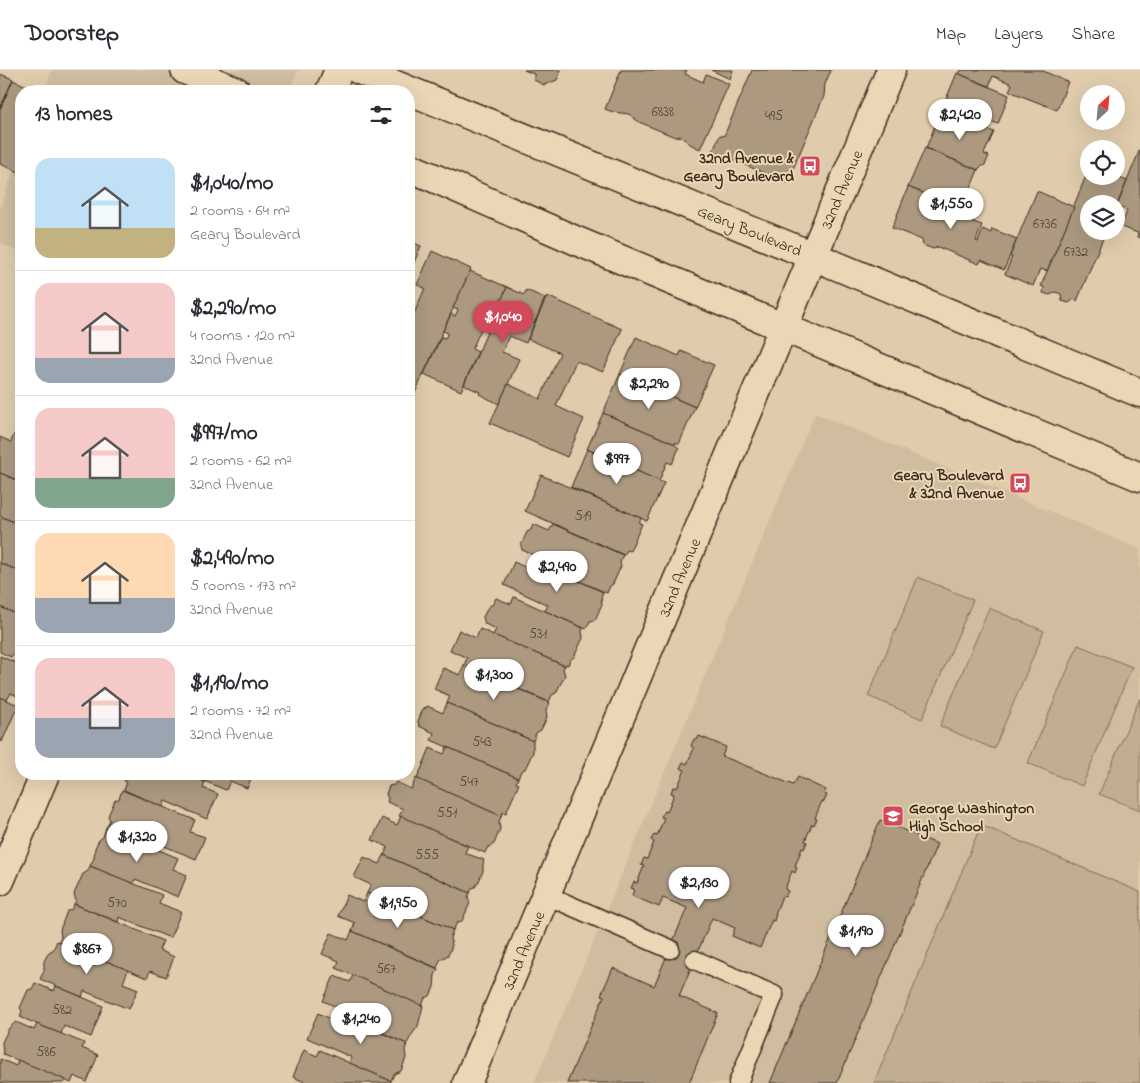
<!DOCTYPE html>
<meta charset="utf-8">
<style>
body{margin:0;font-family:"Indie Flower",sans-serif;background:#f7f7f7;color:#2b2b33;height:100vh;display:flex;flex-direction:column;font-size:19px;white-space:nowrap}
*{box-sizing:border-box;margin:0}
p{font-size:16px;color:#7c7c81}
.icon{flex:none;width:28px;height:28px;fill:none;stroke:currentColor;stroke-width:2;stroke-linecap:round;stroke-linejoin:round}
.map{position:relative;flex:1;overflow:hidden}
.sheet{position:absolute;left:15px;top:15px;width:400px;height:695px;display:flex;flex-direction:column;background:#fff;border-radius:20px;box-shadow:0 5px 20px #0002}
.sheet>*{flex:none}
.needle{width:32px;rotate:26deg}
.fabs{position:absolute;left:1080px;top:15px;display:grid;gap:10px}
.fabs a{display:grid;place-items:center;width:45px;height:45px;border-radius:50%;background:#fff;box-shadow:0 5px 20px #0002;font-size:25px}
.price{position:absolute;translate:-50% -42px;padding:0 11px;border-radius:18px;background:#fff;color:#222;font-size:16px;line-height:32px;filter:drop-shadow(0 1px 2px #0008)}
.price::after{content:'';position:absolute;left:50%;top:30px;width:15px;height:11px;margin-left:-8px;background:inherit;clip-path:polygon(0 0,100% 0,50% 100%)}
.price.on{background:#d1495b;color:#fff}
ul{padding:0;list-style:none}
li{display:flex;align-items:center;gap:15px;height:125px;padding:0 20px}
li+li{border-top:1px solid #e1e1e2}
li span{display:grid;place-items:center;flex:none;width:140px;height:100px;border-radius:15px;color:#555}
li>.icon{margin-inline-start:auto}
span .icon{width:60px;height:60px;fill:#fffc;stroke-width:1}
li b{font-size:21px}
h2{display:flex;justify-content:space-between;align-items:center;height:60px;padding:0 20px;font-size:21px}
header{display:flex;align-items:center;gap:30px;box-sizing:border-box;height:70px;padding:0 25px;background:#fff;border-bottom:1px solid #e1e1e2}
header strong{font-size:24px}
nav{display:flex;gap:28px;margin-inline-start:auto;font-size:18px}
.map>svg:first-child{display:block}
.built{fill:#d0bd9f}
.green{fill:#c1ae91;stroke:#7e6c58}
.building{fill:#ac9980;stroke:#3b2a1e}
.lines{fill:none;stroke-linecap:round;stroke-linejoin:round}
.service-casing{stroke:#3b2a1e;stroke-width:21}
.minor-casing{stroke:#3b2a1e;stroke-width:31}
.primary-casing{stroke:#3b2a1e;stroke-width:31}
.service{stroke:#ead7b5;stroke-width:18}
.minor{stroke:#ead7b5;stroke-width:28}
.primary{stroke:#ead7b5;stroke-width:28}
.labels{text-anchor:middle;stroke-width:4;stroke-linejoin:round;paint-order:stroke}
.number-label{font-size:14px;fill:#574636}
.poi-label{font-size:16px;font-weight:bold;fill:#3b2a1e;stroke:#ead7b5;text-anchor:end}
.street-label{font-size:16px;fill:#3b2a1e;stroke:#ead7b5}
</style>
<header>
<strong>Doorstep</strong>
<nav><a>Map</a><a>Layers</a><a>Share</a></nav>
</header>
<div class="map">
<svg width="1140" height="1013" viewBox="0 0 1140 1013">
<rect width="100%" height="100%" fill="#e0ccac"/>
<filter id="ink" filterUnits="userSpaceOnUse"><feTurbulence type="fractalNoise" baseFrequency=".02" numOctaves="2"/><feDisplacementMap in="SourceGraphic" scale="10" xChannelSelector="R" yChannelSelector="G"/><feConvolveMatrix kernelMatrix="1 2 1 2 8 2 1 2 1" color-interpolation-filters="sRGB"/></filter>
<g filter="url(#ink)">
<g class="built">
<path d="M52 0H298L289 21H44Z"/>
<path d="M21 81V183L0 173V137Z"/>
<path d="M815 343 1140 479V1013H534Z"/>
</g>
<g class="green">
<path d="M918 507 973 530 922 649 868 626Z"/>
<path d="M989 538 1044 561 994 679 940 656Z"/>
<path d="M1078 575 1132 597 1082 716 1028 693Z"/>
<path d="M1140 628V740L1099 724Z"/>
<path d="M981 755 1140 822V1013H874Z"/>
</g>
<g class="building">
<path d="M524 0H561L557 10 544 15 534 10V4Z"/>
<path d="M621 0H687L685 4 703 12 706 4 729 14 700 79 690 74 681 66 675 67 639 52 629 44 613 42 605 39Z"/>
<path d="M711 0H733L730 9Z"/>
<path d="M752 0H831L825 14 824 26 787 113 713 81 720 65 724 66Z"/>
<path d="M961 0H1041L1068 12 1057 40 1009 21 1012 14 993 6 989 16 959 4Z"/>
<path d="M957 3 1009 25 998 54 989 51 986 59 941 41Z"/>
<path d="M0 4 13 9 0 39Z"/>
<path d="M13 10 31 18 32 14 48 21H21V96L19 102 0 94V39Z"/>
<path d="M941 41 994 62 984 84 989 86 985 95 979 98 978 100 926 78Z"/>
<path d="M925 78 978 100 962 139 908 117Z"/>
<path d="M1140 79V168L1137 167 1138 163 1121 157 1127 141 1117 136Z"/>
<path d="M1088 101 1089 106H1101L1107 109 1108 106H1115L1127 111 1116 137V134H1089V161H1106L1077 231 1074 229 1069 233 1062 231 1061 224 1056 222 1050 225 1043 223 1044 217 1041 216Z"/>
<path d="M908 117 976 144 973 152 982 155 976 171 978 172 983 159 991 163 992 159 1017 169 1004 200 981 190 979 194 938 177 933 179 923 175 922 170 892 158Z"/>
<path d="M1037 121 1074 137 1047 201 1040 199 1033 216 1005 204 1012 187 1010 186Z"/>
<path d="M409 171 421 176 409 204Z"/>
<path d="M432 181 471 199 415 323 409 320V249L411 245 413 246 425 218 417 215Z"/>
<path d="M470 201 507 217 491 255 484 253 472 279 478 282 461 321 424 304 441 267 445 268 448 263 443 261 451 244 455 246 458 240 453 238Z"/>
<path d="M507 217 524 225 526 220 545 228 526 273 509 266 502 282 519 289 499 334 479 324 480 322 464 315Z"/>
<path d="M547 226 622 259 603 302 576 291 556 336 584 349 567 387 490 353 508 314 540 329 560 283 528 269Z"/>
<path d="M21 257V270L17 268Z"/>
<path d="M636 267 679 286 681 281 714 295 695 337 620 304Z"/>
<path d="M620 304 695 337 679 374 676 372 675 374 603 343Z"/>
<path d="M603 343 675 374V375L679 378 672 394 667 392 659 411 587 379Z"/>
<path d="M14 364 21 367V412L0 403V367L11 372Z"/>
<path d="M587 379 664 413 647 451 571 417Z"/>
<path d="M0 403 21 412V455L0 446Z"/>
<path d="M541 405 641 448 639 453 642 454 630 481 627 480 624 485 525 441Z"/>
<path d="M2 447 21 455V502L0 493V450Z"/>
<path d="M533 454 549 461 553 454 623 485 620 491 621 496 613 514 610 516 607 523 563 504 566 499 522 480 521 475 527 462 531 460Z"/>
<path d="M533 490 603 522 601 528 602 534 595 550 590 551 586 559 545 541 548 535 504 515 514 492 529 499Z"/>
<path d="M0 493 21 502V546L0 537Z"/>
<path d="M514 527 583 558 582 561 583 568 574 587 570 590 568 595 565 594V596L493 565 496 559 485 554 483 547 488 537 493 534 496 528 511 534Z"/>
<path d="M0 537 21 546V565L19 569 21 573V577L19 582 13 584 11 587 0 582Z"/>
<path d="M480 559 565 596 563 599 565 605 556 623 552 625 549 632 464 595 467 588 450 580 459 560 476 568Z"/>
<path d="M0 586 21 595V628L11 623 7 630 0 627Z"/>
<path d="M464 595 550 633 546 640 547 647 541 660 536 663 533 671 447 633 450 626 434 619 443 598 460 605Z"/>
<path d="M0 627 18 635 2 672 0 671Z"/>
<path d="M447 633 533 671V682L525 699 521 701 518 708 431 670 434 663 419 656 418 651 423 639 426 638 427 636 443 643Z"/>
<path d="M699 666 726 677 722 686 793 715 798 707 826 720 824 724 827 725 824 732 822 731 815 748 817 749 814 755 812 754 805 771 807 772 804 779 802 778 795 796 797 797 795 803 792 801 785 819 788 821 785 827 782 826 775 844H776L774 851 772 850 760 878 732 866 735 858 712 848 679 926 718 943 689 1013H567L604 926 601 925 613 898 654 916 687 838 663 828 659 837 632 826 634 819 631 818 634 812 637 813 644 796 641 795 644 788 647 789 654 772 651 770 654 765 657 766 664 748 661 747 664 741 667 742 674 724 671 723 673 717 677 718 685 700 680 698 683 692 687 694 694 678 691 676 694 669 697 670Z"/>
<path d="M447 677 518 708 516 713 519 714 506 743 503 742 501 746 417 709 430 678 444 684Z"/>
<path d="M126 704H187L205 712 203 718 218 724 207 749 165 731 163 737 124 720 126 715 124 708Z"/>
<path d="M187 704H253L247 718 230 711 226 720Z"/>
<path d="M416 708 501 746 499 752 500 759 494 774 487 778 485 783 399 746 403 739 387 732 388 729 386 724 389 716 394 715 396 712 411 719Z"/>
<path d="M122 720 195 750 190 762 205 767 196 789 152 771 149 776 106 758 110 750 108 746 115 730 119 729Z"/>
<path d="M401 746 468 776 465 783 484 790 483 794V801L479 811 475 817 472 818 470 823 384 785 388 777 372 770 382 748 397 755Z"/>
<path d="M880 750 937 774 837 1013H770Z"/>
<path d="M106 758 178 788 173 799 187 805 178 827 135 809 133 814 90 796 94 788 95 778 99 770 103 767Z"/>
<path d="M384 785 470 823 468 827 470 833 462 851 457 853 453 860 367 823 371 815 354 807 364 787 380 794Z"/>
<path d="M90 796 162 825 159 833 181 842 170 868 119 847 118 852 74 834 76 831 74 824 83 804 88 801Z"/>
<path d="M367 823 453 860 450 868 452 875 450 881 448 885 440 890 437 898 352 861 355 853 338 846 347 825 363 832Z"/>
<path d="M74 834 163 871 159 880 174 887 166 907 150 901 147 908 59 872 61 866 60 860 67 841 72 839Z"/>
<path d="M352 861 438 899 435 905 434 917 430 926 425 928 422 936 336 898 339 891 322 884 331 863 348 870Z"/>
<path d="M57 871 128 900 123 913 138 919 129 939 84 921 82 927 40 909 44 901V891L49 882 53 880Z"/>
<path d="M353 905 423 936 418 956 411 966 407 974 365 955 367 950 323 931 334 906 350 912Z"/>
<path d="M35 913 54 921 56 916 103 936 91 967 64 956 61 964 20 947 22 941 20 938 28 920 32 919Z"/>
<path d="M318 943 333 950 336 943 407 974 405 980 406 988 401 1001 394 1004 391 1011 349 993 351 987 307 968Z"/>
<path d="M16 952 34 960 37 954 84 973 82 978 98 985 87 1012 74 1006 71 1013 3 984 2 972 9 958Z"/>
<path d="M304 980 317 986 320 980 391 1011 390 1013H307L293 1007Z"/>
<path d="M0 989 16 996 18 990 66 1010 64 1013H0Z"/>
</g>
<g class="lines">
<g class="service-casing">
<g id="service">
<path d="M546 825 670 879"/>
<path d="M695 890 774 925 738 1013"/>
</g>
</g>
<g class="minor-casing">
<g id="minor">
<path d="M330 21 339 0"/>
<path d="M0 811 45 704"/>
<path d="M467 1013 891 0"/>
</g>
</g>
<g class="primary-casing">
<g id="primary">
<path d="M185 0 236 21"/>
<path d="M359 0 813 186 1140 323"/>
<path d="M409 97 577 171 1140 407"/>
</g>
</g>
<use href="#service" class="service"/>
<use href="#minor" class="minor"/>
<use href="#primary" class="primary"/>
</g>
</g>
<defs>
<g id="bus-square" transform="scale(1.125)"><rect x="-9" y="-9" width="18" height="18" rx="4" fill="#d1495b" stroke="#ead7b5"/><path d="M-5-6H5V4H4V6H2V4H-2V6H-4V4H-5ZM-3.5-4V0h7V-4ZM-3.5 1.2v1.5H-2V1.2ZM2 1.2v1.5H3.5V1.2Z" fill="#fff"/></g>
<g id="school-square" transform="scale(1.125)"><rect x="-9" y="-9" width="18" height="18" rx="4" fill="#d1495b" stroke="#ead7b5"/><path d="M0-5L7-2L0 1L-7-2ZM-4 1L0 2.5L4 1V4Q0 6-4 4Z" fill="#fff"/></g>
</defs>
<g fill-rule="evenodd">
<use href="#bus-square" x="810" y="96"/>
<use href="#bus-square" x="1020" y="413"/>
<use href="#school-square" x="893" y="746"/>
</g>
<g class="labels">
<g class="number-label">
<text x="663" y="46">6838</text>
<text x="774" y="50">495</text>
<text x="1045" y="158">6736</text>
<text x="1076" y="186">6732</text>
<text x="583" y="450">519</text>
<text x="538" y="568">531</text>
<text x="482" y="676">543</text>
<text x="469" y="716">547</text>
<text x="447" y="747">551</text>
<text x="427" y="789">555</text>
<text x="117" y="837">570</text>
<text x="386" y="903">567</text>
<text x="62" y="944">582</text>
<text x="46" y="986">586</text>
</g>
<g class="poi-label">
<text x="794" y="93">32nd Avenue &amp;<tspan x="794" dy="18">Geary Boulevard</tspan></text>
<text x="1004" y="410">Geary Boulevard<tspan x="1004" dy="18">&amp; 32nd Avenue</tspan></text>
<text x="909" y="743" text-anchor="start">George Washington<tspan x="909" dy="18">High School</tspan></text>
</g>
<g class="street-label">
<text transform="translate(841 119) rotate(-67)" y="6">32nd Avenue</text>
<text transform="translate(750 160) rotate(22)" y="6">Geary Boulevard</text>
<text transform="translate(679 507) rotate(-67)" y="6">32nd Avenue</text>
<text transform="translate(523 880) rotate(-67)" y="6">32nd Avenue</text>
</g>
</g>
</svg>
<div class="fabs">
<a><svg class="needle" viewBox="-14 -14 28 28"><path d="M0-13l5 13h-10z" fill="#e53935"/><path d="M0 13l5-13h-10z" fill="#7c7c81"/></svg></a>
<a><svg class="icon" aria-label="locate" viewBox="0 0 24 24"><circle cx="12" cy="12" r="6"/><path d="M12 2v4M12 18v4M2 12h4M18 12h4"/></svg></a>
<a><svg class="icon" aria-label="layers" viewBox="0 0 24 24"><path d="M12 4l9 5-9 5-9-5zM3 14l9 5 9-5"/></svg></a>
</div>
<b class="price" style="left:960px;top:71px">$2,420</b>
<b class="price" style="left:951px;top:160px">$1,550</b>
<b class="price on" style="left:503px;top:273px">$1,040</b>
<b class="price" style="left:649px;top:340px">$2,290</b>
<b class="price" style="left:617px;top:415px">$997</b>
<b class="price" style="left:557px;top:523px">$2,490</b>
<b class="price" style="left:494px;top:631px">$1,300</b>
<b class="price" style="left:137px;top:793px">$1,320</b>
<b class="price" style="left:699px;top:839px">$2,130</b>
<b class="price" style="left:398px;top:859px">$1,950</b>
<b class="price" style="left:856px;top:887px">$1,190</b>
<b class="price" style="left:87px;top:905px">$867</b>
<b class="price" style="left:361px;top:975px">$1,240</b>
<section class="sheet">
<h2>13 homes<svg class="icon" aria-label="filters" viewBox="0 0 24 24"><path d="M4 7h16M4 17h16"/><circle cx="9" cy="7" r="2"/><circle cx="15" cy="17" r="2"/></svg></h2>
<ul>
<li><span style="background:linear-gradient(#bfe0f5 70%,#c2b280 0)"><svg class="icon" aria-label="home" viewBox="0 0 24 24"><path d="M3 11l9-7 9 7M6 9v11h12V9"/></svg></span><div><b>$1,040/mo</b><p>2 rooms · 64 m²</p><p>Geary Boulevard</p></div></li>
<li><span style="background:linear-gradient(#f6c9c9 75%,#9aa5b1 0)"><svg class="icon" aria-label="home" viewBox="0 0 24 24"><path d="M3 11l9-7 9 7M6 9v11h12V9"/></svg></span><div><b>$2,290/mo</b><p>4 rooms · 120 m²</p><p>32nd Avenue</p></div></li>
<li><span style="background:linear-gradient(#f6c9c9 70%,#7fa58c 0)"><svg class="icon" aria-label="home" viewBox="0 0 24 24"><path d="M3 11l9-7 9 7M6 9v11h12V9"/></svg></span><div><b>$997/mo</b><p>2 rooms · 62 m²</p><p>32nd Avenue</p></div></li>
<li><span style="background:linear-gradient(#ffd9b3 65%,#9aa5b1 0)"><svg class="icon" aria-label="home" viewBox="0 0 24 24"><path d="M3 11l9-7 9 7M6 9v11h12V9"/></svg></span><div><b>$2,490/mo</b><p>5 rooms · 173 m²</p><p>32nd Avenue</p></div></li>
<li><span style="background:linear-gradient(#f6c9c9 60%,#9aa5b1 0)"><svg class="icon" aria-label="home" viewBox="0 0 24 24"><path d="M3 11l9-7 9 7M6 9v11h12V9"/></svg></span><div><b>$1,190/mo</b><p>2 rooms · 72 m²</p><p>32nd Avenue</p></div></li>
</ul>
</section>
</div>
